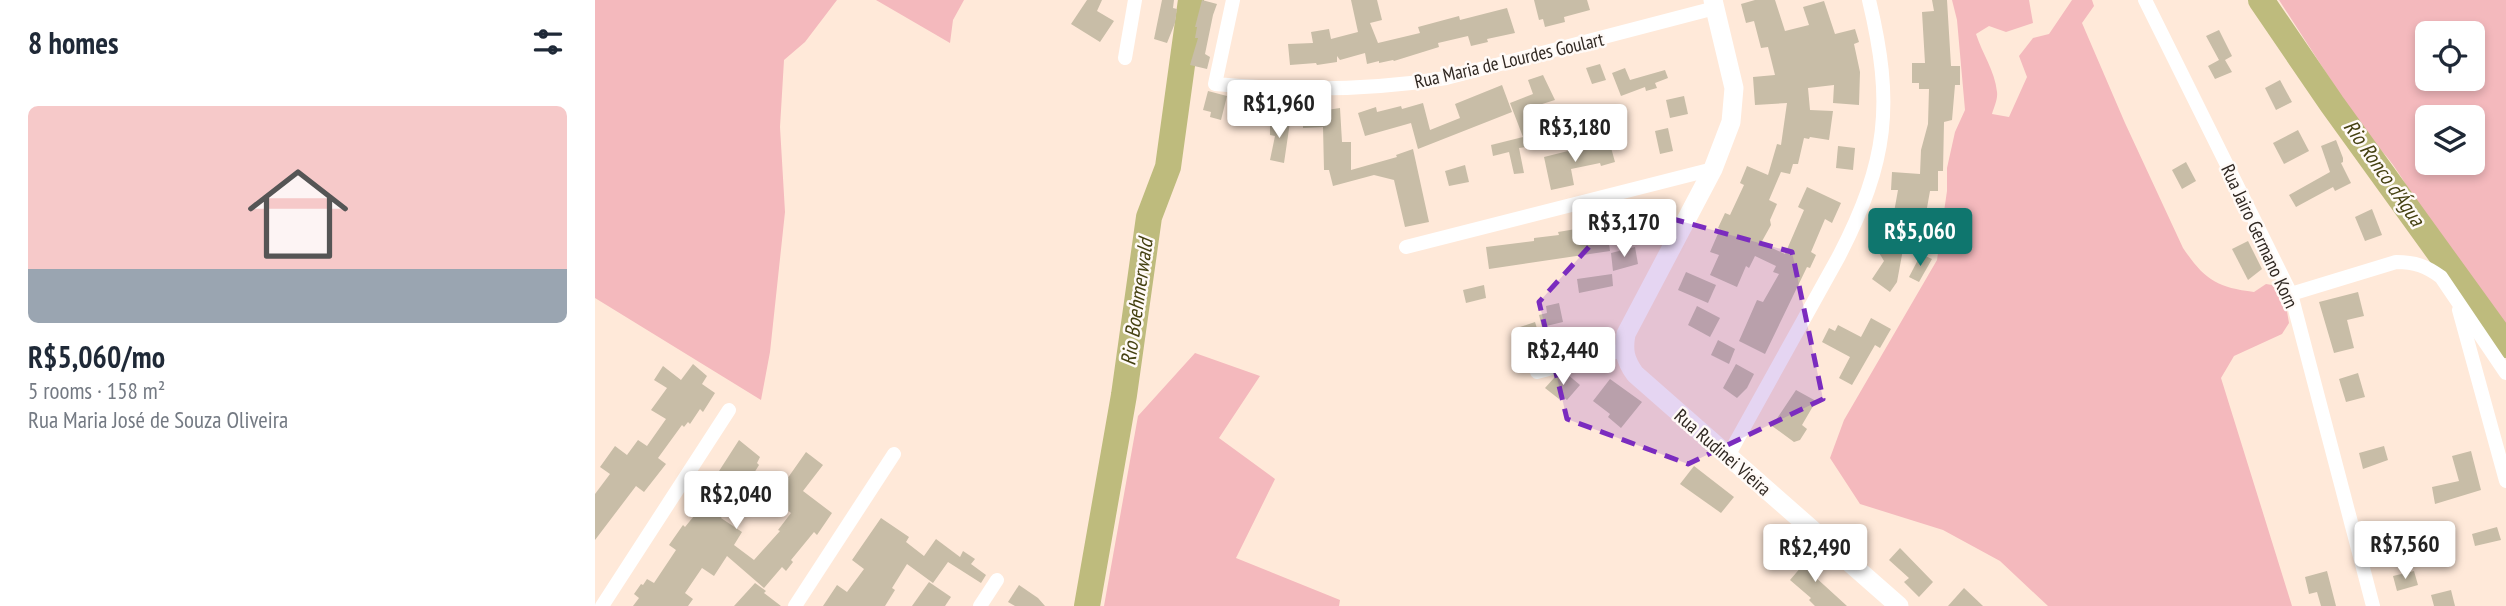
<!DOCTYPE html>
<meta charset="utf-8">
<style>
body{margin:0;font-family:"PT Sans Narrow",sans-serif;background:#f2f2f3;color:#1f2937;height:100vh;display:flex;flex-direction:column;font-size:26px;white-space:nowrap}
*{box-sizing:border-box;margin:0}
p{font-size:23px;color:#747a83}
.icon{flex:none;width:38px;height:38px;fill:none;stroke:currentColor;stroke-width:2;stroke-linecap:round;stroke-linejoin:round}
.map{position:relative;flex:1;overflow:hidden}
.side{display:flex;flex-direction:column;background:#fff;width:595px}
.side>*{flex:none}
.fabs{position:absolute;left:1820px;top:21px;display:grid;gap:14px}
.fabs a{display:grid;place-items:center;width:70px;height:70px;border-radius:10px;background:#fff;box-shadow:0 4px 10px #0003;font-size:35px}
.price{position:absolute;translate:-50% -60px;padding:0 16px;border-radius:7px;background:#fff;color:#222;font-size:23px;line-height:46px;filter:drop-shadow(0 2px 4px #0008)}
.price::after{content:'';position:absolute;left:50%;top:42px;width:21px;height:16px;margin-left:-10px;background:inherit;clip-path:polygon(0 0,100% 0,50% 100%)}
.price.on{background:#0f766e;color:#fff}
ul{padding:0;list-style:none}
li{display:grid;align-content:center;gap:14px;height:371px;padding:0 28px}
li span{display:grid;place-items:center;height:217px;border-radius:10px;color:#555}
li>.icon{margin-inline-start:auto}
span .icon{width:126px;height:126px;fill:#fffc;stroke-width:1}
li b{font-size:30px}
h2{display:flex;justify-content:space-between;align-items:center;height:84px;padding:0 28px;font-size:30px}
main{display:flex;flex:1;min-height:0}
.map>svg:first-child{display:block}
.green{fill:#f4b9bd;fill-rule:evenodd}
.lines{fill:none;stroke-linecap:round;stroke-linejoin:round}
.river{stroke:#bebb7d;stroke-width:26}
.building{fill:#c8bda7}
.minor{stroke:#fff;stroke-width:14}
.tertiary{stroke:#fff;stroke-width:19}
.marked{fill:#7b2cbf;fill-opacity:0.2;stroke:#7b2cbf;stroke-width:5;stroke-dasharray:14 9;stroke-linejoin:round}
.labels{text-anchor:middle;stroke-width:5;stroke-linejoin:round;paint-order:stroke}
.street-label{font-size:19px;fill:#302822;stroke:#fffaf7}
.water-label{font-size:21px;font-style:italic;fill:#454111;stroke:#fffaf7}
</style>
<main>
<section class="side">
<h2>8 homes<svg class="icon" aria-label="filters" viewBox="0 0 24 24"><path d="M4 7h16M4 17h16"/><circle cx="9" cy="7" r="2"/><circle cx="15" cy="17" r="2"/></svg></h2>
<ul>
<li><span style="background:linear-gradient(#f6c9c9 75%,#9aa5b1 0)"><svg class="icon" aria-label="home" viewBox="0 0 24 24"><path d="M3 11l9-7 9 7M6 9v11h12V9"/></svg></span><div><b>R$5,060/mo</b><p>5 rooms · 158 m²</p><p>Rua Maria José de Souza Oliveira</p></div></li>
</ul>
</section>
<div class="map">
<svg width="1911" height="606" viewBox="0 0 1911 606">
<rect width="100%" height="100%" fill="#ffe9d9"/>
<g class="green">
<path d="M0 0H242L210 42 189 60 185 127 190 212 175 352 166 400 0 298Z"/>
<path d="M281 0H369L358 20 355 43Z"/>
<path d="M1357 0H1434L1438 23 1411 32 1394 26 1381 34C1387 53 1400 71 1402 92 1403 99 1399 107 1397 114L1414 117 1432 77 1424 56 1438 38 1454 34 1477 0H1497L1499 6 1487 23 1530 123 1588 248C1610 280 1621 287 1659 292L1671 284 1677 285 1690 300 1694 323 1687 334 1639 356 1626 378 1697 606H1453L1405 561 1348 530 1265 504 1235 458 1249 420 1342 260 1352 191V168L1360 132 1370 110 1362 20Z"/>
<path d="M1684 0H1911V335C1892 308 1870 285 1851 257 1825 219 1811 169 1774 139ZM1832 33H1878V79H1832ZM1832 117H1878V163H1832Z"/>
<path d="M600 353 665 376 624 438 680 479 641 558 745 600 744 606H509L543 416Z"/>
</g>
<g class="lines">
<g class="river">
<path d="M1666 0 1737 104 1911 345"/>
<path d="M492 606 529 395 554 217 573 167 596 0"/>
</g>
</g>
<g class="building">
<path d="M492 0H507L502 11 519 21 505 42 476 24Z"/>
<path d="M567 0H579L578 8 582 9 580 23 572 43 559 39Z"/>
<path d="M607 0 622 4 618 15 610 54 615 57 612 69 595 65 603 38H600L602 27H600Z"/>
<path d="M756 0H782L787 20 775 23 783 43 825 33 823 27 864 16 865 20 912 8 920 33 892 39 893 42 876 46 873 36 843 43 844 47 799 61 798 60 784 63V61L772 64 770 53 745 60 742 56V62L722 65 721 63 695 65 693 44 718 43 716 32 734 29 736 39 763 32Z"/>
<path d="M939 0H992L995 10 969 17 970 22 950 27 948 19 944 20Z"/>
<path d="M1160 0H1180L1190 31 1214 25 1208 7 1229 1 1240 34 1260 29 1264 42 1259 44 1265 72 1264 105 1238 103 1239 85 1213 88 1215 110 1238 111 1234 140 1215 137 1214 139 1209 138 1203 164H1198L1195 174 1186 172 1174 200 1182 204 1175 220 1176 225 1166 243 1190 254 1209 210 1203 207 1212 187 1246 203 1237 223 1230 219 1216 252 1221 255 1215 268 1212 267 1170 354 1144 341 1162 300 1168 302 1184 274 1178 272 1181 266 1160 256 1154 268 1151 266 1142 287 1115 275 1124 255 1115 252 1125 229 1123 228 1130 213 1135 215 1149 185 1145 183 1152 166 1173 175 1182 144 1186 145 1192 103 1160 105 1158 77 1180 75 1173 47 1166 48 1159 21 1151 23 1146 4Z"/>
<path d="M1337 0H1352L1356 66H1365V85H1360L1357 120 1349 122 1348 171H1343V191H1335L1330 219 1323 217 1322 223 1313 222 1302 282 1295 292 1277 279 1289 261 1283 251 1288 228 1296 229 1303 190H1296L1297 172 1325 174 1326 150 1333 124 1334 89H1324V83H1317V63H1330L1327 12 1339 11Z"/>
<path d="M1624 30 1637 56 1630 60 1637 72 1620 79 1613 66 1624 60 1611 36Z"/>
<path d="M1005 64 1011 80 997 84 991 68Z"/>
<path d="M1030 68 1035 80 1070 70 1073 78 1060 83 1062 88 1051 91 1050 87 1026 96 1017 73Z"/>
<path d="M948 75 960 100 944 105 954 129 932 136 934 135 937 146 924 148 929 173 919 174 914 152 898 156 896 145 928 137 915 103 938 94 933 80Z"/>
<path d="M1685 80 1697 102 1681 110 1670 88Z"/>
<path d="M907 85 917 112 823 149 816 123 770 136 763 113 781 107 782 112 806 106 807 109 828 103 835 130 865 118 860 104Z"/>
<path d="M613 91 632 96 626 120 615 117 616 112 608 110Z"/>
<path d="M1089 96 1093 114 1075 118 1071 100Z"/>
<path d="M745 108 747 142H756V170L802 157 801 155 818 149 834 222 810 227 799 180 779 175 738 186 734 170H729L728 127 708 128V117L732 115V110Z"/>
<path d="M678 121 695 122 689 163 675 160 680 136 675 135V124H678Z"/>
<path d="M1073 128 1078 151 1065 154 1060 131Z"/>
<path d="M1703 130 1714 151 1689 164 1678 143Z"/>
<path d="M1741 140 1748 158V162L1746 163 1756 183 1740 191 1738 187 1701 207 1694 195 1735 172 1726 146Z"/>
<path d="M1015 144 1020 162 1006 166 1005 163 976 169 979 185 956 190 949 157 997 145 998 149Z"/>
<path d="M1243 146 1260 148 1258 170 1241 168Z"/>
<path d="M1591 162 1601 181 1587 189 1577 170Z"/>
<path d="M870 165 874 182 854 186 850 171Z"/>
<path d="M1777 209 1787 235 1770 241 1760 217Z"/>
<path d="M1011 224 1015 251 894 269 891 247 939 241V238L964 235 963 232Z"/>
<path d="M1653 241 1667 269 1653 280 1637 249Z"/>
<path d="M1040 247 1043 264 1018 271 1016 253Z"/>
<path d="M1326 254 1337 259 1324 282 1314 277Z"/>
<path d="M1091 272 1121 285 1113 303 1083 290Z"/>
<path d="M1017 274 1018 286 984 293 982 279Z"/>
<path d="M889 285 891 298 871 303 868 290Z"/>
<path d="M1763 292 1769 316 1752 320 1759 348 1739 353 1724 302Z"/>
<path d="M964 303 968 322 947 327 944 315 952 313 951 306Z"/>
<path d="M1102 306 1125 318 1115 337 1093 325Z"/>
<path d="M1276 318 1296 329 1285 348 1280 345 1257 385 1244 378 1255 357 1227 342 1234 328 1240 331 1243 325 1266 337Z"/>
<path d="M940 322 945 338 930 342 925 327Z"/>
<path d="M1123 340 1140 349 1134 364 1116 355Z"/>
<path d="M98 364 112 376 107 384 120 393 108 412 105 409 95 424 93 422 89 427 87 425 63 458 71 464 49 492 41 486 0 540V494L15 474 5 467 20 446 32 455 43 440 52 446 71 419 56 410 72 388 59 380 68 366 86 380Z"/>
<path d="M1141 364 1159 374 1152 388 1142 398 1128 388Z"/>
<path d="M1763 373 1770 397 1751 402 1744 379Z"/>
<path d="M972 374 985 385 972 400 966 395 964 399 950 388 959 378Z"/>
<path d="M1015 379 1047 402 1026 428 1013 417 1015 414 998 401Z"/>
<path d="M1201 390 1221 401 1207 425 1212 429 1205 440 1199 442 1177 426Z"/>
<path d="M144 440 165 457 162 463 164 465 156 478 154 476 126 518 147 532 139 545 159 560 185 531 183 530 196 513 178 499 211 452 228 465 208 491 237 513 222 535 219 532 196 560 198 562 191 571 187 567 169 588 132 556 119 576 107 568 90 593 98 599 93 606H38L44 598 39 594 46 584 48 585 52 579 59 583 81 550 74 545 88 525 90 527 108 505 102 501 116 481 117 482Z"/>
<path d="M1789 446 1793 460 1768 469 1764 453Z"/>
<path d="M1876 451 1886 490 1840 504 1837 487 1864 481 1857 456Z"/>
<path d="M1099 466 1139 497 1126 513 1085 484Z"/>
<path d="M286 518 314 537 311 542 329 556 341 539 365 557 368 551 380 559 376 564 391 575 386 583 353 562 338 583 312 564 297 588 300 590 290 606H228L242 585 252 592 269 569 257 560Z"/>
<path d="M1902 527 1906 540 1880 546 1877 534Z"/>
<path d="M1840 539 1845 557 1824 564 1819 546Z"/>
<path d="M1305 548 1338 582 1324 597 1309 582 1314 578 1294 560Z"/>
<path d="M1219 552 1230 562 1218 575 1252 606H1220L1214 600 1216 598 1195 580Z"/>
<path d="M1732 571 1741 606H1726L1722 592 1714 594 1710 577Z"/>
<path d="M1819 571 1823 585 1802 591 1798 576Z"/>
<path d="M334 582 356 597 350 606H317Z"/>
<path d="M160 583 171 591 169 593 186 606H139Z"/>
<path d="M424 585 443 598 450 606H420L413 602Z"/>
<path d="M1369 588 1388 606H1353Z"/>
<path d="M1856 590 1860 606H1839L1836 595Z"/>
</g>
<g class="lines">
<g class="minor">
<path d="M638 0 620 84C698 91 773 91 851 78L1120 8"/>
<path d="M1550 0 1696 294 1778 606"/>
<path d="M530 58 540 0"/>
<path d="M811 247 1118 169"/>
<path d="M1696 294 1801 262C1820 262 1831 266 1846 277L1911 373"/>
<path d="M1864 310 1911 481"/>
<path d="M942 372 1028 350"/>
<path d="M1133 456 1244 256C1293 161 1299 104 1274 0"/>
<path d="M7 606 134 410"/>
<path d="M200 606 299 454"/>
<path d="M385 606 402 580"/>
</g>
<path class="tertiary" d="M1118 0 1139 88 1136 122 1118 169 1031 334C1028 351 1030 360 1040 374L1304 606"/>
</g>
<path class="marked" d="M1031 206 1197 252 1228 399 1093 464 972 419 944 302Z"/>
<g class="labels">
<g class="street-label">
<text transform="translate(914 60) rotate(-13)" y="7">Rua Maria de Lourdes Goulart</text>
<text transform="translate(1665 236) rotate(65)" y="7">Rua Jairo Germano Korn</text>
<text transform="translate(1128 452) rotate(41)" y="7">Rua Rudinei Vieira</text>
</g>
<g class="water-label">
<text transform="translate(1789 173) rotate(55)" y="7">Rio Ronco d'Água</text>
<text transform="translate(542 302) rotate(-82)" y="7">Rio Boehmerwald</text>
</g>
</g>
</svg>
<div class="fabs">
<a><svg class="icon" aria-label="locate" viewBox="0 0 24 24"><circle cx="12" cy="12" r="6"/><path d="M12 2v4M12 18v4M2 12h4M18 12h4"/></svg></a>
<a><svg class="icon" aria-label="layers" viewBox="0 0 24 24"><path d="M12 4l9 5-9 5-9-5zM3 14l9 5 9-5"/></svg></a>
</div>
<b class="price" style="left:684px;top:140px">R$1,960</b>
<b class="price" style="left:980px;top:164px">R$3,180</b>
<b class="price" style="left:1029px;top:259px">R$3,170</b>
<b class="price on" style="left:1325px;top:268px">R$5,060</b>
<b class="price" style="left:968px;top:387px">R$2,440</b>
<b class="price" style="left:141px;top:531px">R$2,040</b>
<b class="price" style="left:1810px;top:581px">R$7,560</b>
<b class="price" style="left:1220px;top:584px">R$2,490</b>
</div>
</main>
